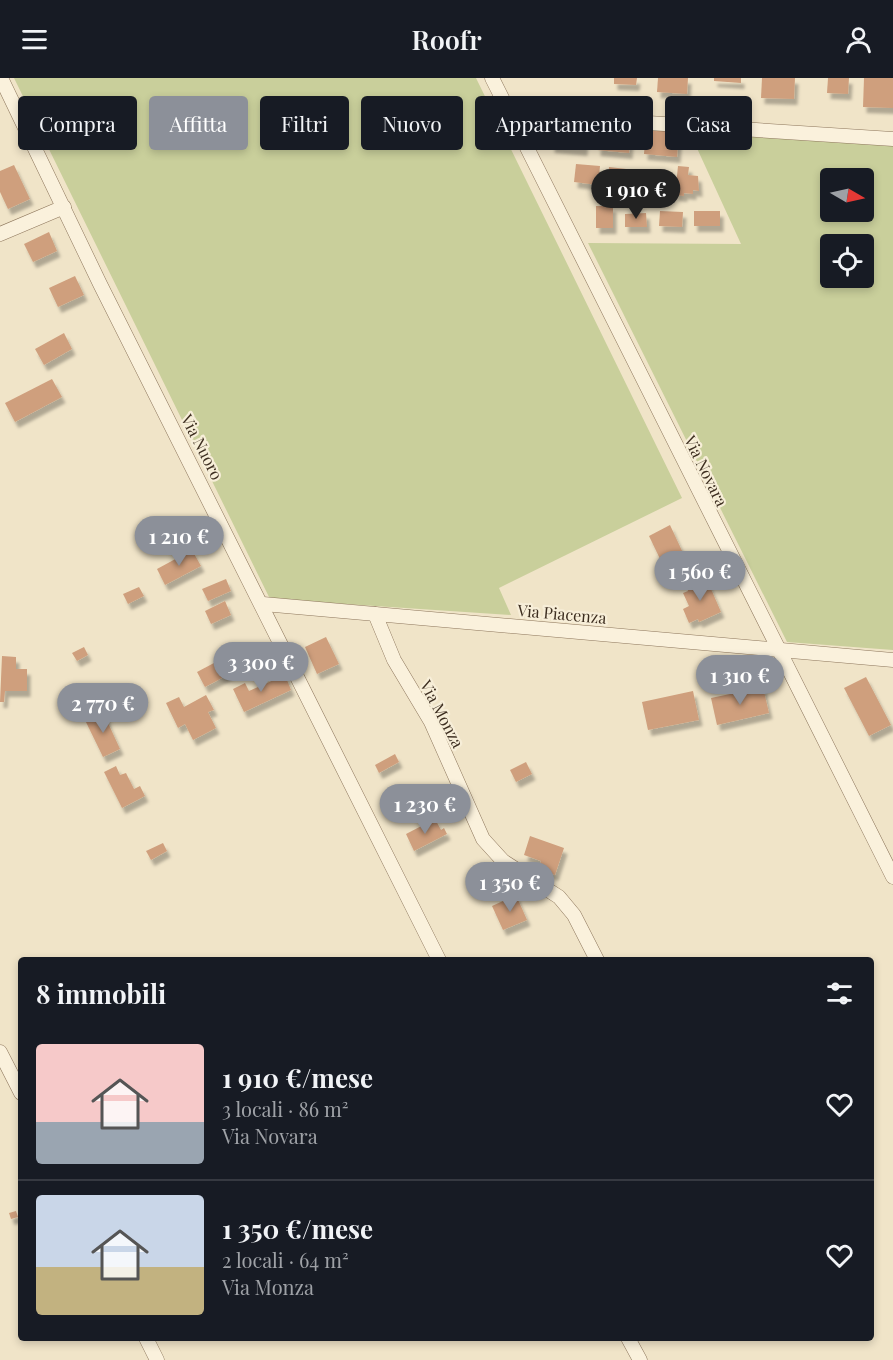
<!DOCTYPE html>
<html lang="it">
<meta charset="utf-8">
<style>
body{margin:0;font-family:"Playfair Display",serif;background:#20242c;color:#f1f3f6;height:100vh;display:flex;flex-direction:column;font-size:22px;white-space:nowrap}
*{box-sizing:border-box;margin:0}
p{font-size:20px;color:#9ea1a6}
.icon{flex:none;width:33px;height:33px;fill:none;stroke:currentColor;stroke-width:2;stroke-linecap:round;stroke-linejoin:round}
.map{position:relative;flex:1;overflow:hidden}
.sheet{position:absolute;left:18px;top:879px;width:856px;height:384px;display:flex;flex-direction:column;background:#171b24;border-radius:6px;box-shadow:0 3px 9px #0003}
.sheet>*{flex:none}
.guide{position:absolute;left:18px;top:18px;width:858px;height:54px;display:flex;gap:12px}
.needle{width:39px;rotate:99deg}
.fabs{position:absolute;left:820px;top:90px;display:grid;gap:12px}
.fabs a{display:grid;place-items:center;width:54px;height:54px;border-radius:6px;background:#171b24;box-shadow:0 3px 9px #0003;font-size:30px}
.price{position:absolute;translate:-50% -51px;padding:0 14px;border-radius:21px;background:#8c9099;color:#fff;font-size:20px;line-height:39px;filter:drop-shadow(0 2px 3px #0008)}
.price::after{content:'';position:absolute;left:50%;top:36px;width:18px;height:14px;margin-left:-9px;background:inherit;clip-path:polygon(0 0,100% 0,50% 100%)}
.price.current{background:#222;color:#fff}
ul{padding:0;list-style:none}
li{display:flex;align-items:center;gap:18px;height:150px;padding:0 18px}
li+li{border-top:2px solid #363941}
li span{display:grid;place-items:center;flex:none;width:168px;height:120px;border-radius:6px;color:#555}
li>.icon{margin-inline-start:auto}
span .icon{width:72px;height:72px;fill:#fffc;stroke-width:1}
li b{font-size:26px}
h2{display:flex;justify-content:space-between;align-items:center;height:72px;padding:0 18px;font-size:26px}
.pill{padding:0 21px;border-radius:6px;background:#171b24;box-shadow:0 3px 9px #0003;font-size:21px;line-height:54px}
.pill.current{background:#8c9099;color:#fff}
header{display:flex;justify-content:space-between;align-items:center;height:78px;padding:0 18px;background:#171b24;font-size:27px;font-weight:600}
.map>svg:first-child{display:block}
.green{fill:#c9cf9b;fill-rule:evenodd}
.building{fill:#cf9f7d;filter:url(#shadow)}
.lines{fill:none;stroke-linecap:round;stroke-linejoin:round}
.minor-casing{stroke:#8d765c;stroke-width:15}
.minor{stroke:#faf1dc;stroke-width:14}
.labels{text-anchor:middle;stroke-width:4.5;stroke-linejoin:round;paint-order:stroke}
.street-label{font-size:16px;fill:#3d2e20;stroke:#f7eed8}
</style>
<header><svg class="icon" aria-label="menu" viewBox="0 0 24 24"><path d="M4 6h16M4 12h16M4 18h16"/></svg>Roofr<svg class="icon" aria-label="person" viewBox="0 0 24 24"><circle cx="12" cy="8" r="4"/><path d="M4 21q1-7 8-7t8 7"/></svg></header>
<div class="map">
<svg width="893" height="1282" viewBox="0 0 893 1282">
<defs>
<filter id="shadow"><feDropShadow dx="3.5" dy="6" stdDeviation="1.5" flood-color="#0004"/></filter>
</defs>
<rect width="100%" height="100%" fill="#f0e4c8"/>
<g class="green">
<path d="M14 0H476L682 420 499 510 511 537 270 521Z"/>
<path d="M690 55 893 66V572L787 564 588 165 741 166ZM831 100H864V134H831ZM831 166H864V200H831Z"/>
</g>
<g class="building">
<path d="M614 0H637L636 7 614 6Z"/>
<path d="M658 0H688L687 16 657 14Z"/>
<path d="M714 0H741V5L714 3Z"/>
<path d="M762 0H795L794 21 761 20Z"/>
<path d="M828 0H849L848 16 827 15Z"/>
<path d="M864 0H893V30L863 29Z"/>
<path d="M553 46 586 49 584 72 551 69Z"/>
<path d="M599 47 631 50 629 75 597 72Z"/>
<path d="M646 50 679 53 677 79 644 76Z"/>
<path d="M576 86 600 88 598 107 574 104Z"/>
<path d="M14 87 30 121 8 131 0 114V93Z"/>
<path d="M678 88 689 89 688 97 698 98 699 113 693 112V116L684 115V118L675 117Z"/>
<path d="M609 89 635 92 633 110 607 108Z"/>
<path d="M642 92 668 94 667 110 661 109V113L641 112Z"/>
<rect x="596" y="128" width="17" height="22"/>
<path d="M660 133 683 134 682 149 659 148Z"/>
<rect x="694" y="133" width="26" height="15"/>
<path d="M646 135 647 149H625V136Z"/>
<path d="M49 154 57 173 33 184 24 166Z"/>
<path d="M75 198 84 217 58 229 49 210Z"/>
<path d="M64 255 72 271 44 287 35 271Z"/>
<path d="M52 301 62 319 15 344 5 325Z"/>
<path d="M670 447 683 475 662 485 649 458Z"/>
<path d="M192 472 201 488 165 507 157 491Z"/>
<path d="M226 501 231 513 208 523 202 511Z"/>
<path d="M701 502 703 506 708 504 721 534 699 544 698 541 689 545 683 531 689 528 683 515 688 513 687 509Z"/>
<path d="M139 509 144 518 128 526 123 516Z"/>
<path d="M225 523 231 537 211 546 205 533Z"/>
<path d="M326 559 339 586 317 596 305 569Z"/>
<path d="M84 569 88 577 77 583 72 575Z"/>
<path d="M229 577 237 592 205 609 197 594Z"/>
<path d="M2 578 16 579V591H27V613H5L4 624H0Z"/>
<path d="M285 597 291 612 244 634 233 611 245 605 249 613Z"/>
<path d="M866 599 891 647 869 658 844 610Z"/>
<path d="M763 609 769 635 717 647 711 620Z"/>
<path d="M693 613 699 642 648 652 642 624Z"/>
<path d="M206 617 214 632 208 634 216 650 193 662 185 646 178 650 166 625 179 619 184 629Z"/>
<path d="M103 634 120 671 103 679 85 642Z"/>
<path d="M395 676 399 684 379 695 375 687Z"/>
<path d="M526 684 532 696 516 704 510 692Z"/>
<path d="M116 688 120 697 126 695 134 711 140 708 145 718 122 730 104 694Z"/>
<path d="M435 741 441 752 444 750 447 756 414 773 406 756Z"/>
<path d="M530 758 564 770 555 797 538 792 541 783 524 777Z"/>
<path d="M163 765 167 773 151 782 146 773Z"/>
<path d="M516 817 527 842 503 852 492 828Z"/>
<path d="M16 1133 18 1139 11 1141 9 1135Z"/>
</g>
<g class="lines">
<g class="minor-casing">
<g id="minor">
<path d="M1 0 100 206 439 882"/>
<path d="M492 0 893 799"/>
<path d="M510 36 893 61"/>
<path d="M0 156 64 129"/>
<path d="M263 526 893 582"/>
<path d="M375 536 394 582 431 644 483 761 503 783 559 819 574 837 597 882"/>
<path d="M0 974 21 1015"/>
<path d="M146 1260 157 1282"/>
<path d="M628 1260 640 1282"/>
</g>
</g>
<use href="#minor" class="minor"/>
</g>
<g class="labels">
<g class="street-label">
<text transform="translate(202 369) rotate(63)" y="6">Via Nuoro</text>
<text transform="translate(706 393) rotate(64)" y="6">Via Novara</text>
<text transform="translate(562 536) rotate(5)" y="6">Via Piacenza</text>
<text transform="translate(442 636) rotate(62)" y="6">Via Monza</text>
</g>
</g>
</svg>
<div class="fabs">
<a><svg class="needle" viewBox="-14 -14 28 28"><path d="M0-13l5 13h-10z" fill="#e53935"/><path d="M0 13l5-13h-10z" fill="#9ea1a6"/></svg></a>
<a><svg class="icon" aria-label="locate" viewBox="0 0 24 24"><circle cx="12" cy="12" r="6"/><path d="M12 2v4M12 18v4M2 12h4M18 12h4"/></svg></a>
</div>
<b class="price current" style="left:636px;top:142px">1 910 €</b>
<b class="price" style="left:179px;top:489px">1 210 €</b>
<b class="price" style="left:700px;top:524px">1 560 €</b>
<b class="price" style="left:261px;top:615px">3 300 €</b>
<b class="price" style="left:740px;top:628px">1 310 €</b>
<b class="price" style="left:103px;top:656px">2 770 €</b>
<b class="price" style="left:425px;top:757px">1 230 €</b>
<b class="price" style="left:510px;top:835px">1 350 €</b>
<div class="guide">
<a class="pill">Compra</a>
<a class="pill current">Affitta</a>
<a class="pill">Filtri</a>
<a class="pill">Nuovo</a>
<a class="pill">Appartamento</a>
<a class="pill">Casa</a>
</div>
<section class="sheet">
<h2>8 immobili<svg class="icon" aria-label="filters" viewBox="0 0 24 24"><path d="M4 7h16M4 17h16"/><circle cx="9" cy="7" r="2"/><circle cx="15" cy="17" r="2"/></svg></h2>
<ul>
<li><span style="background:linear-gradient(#f6c9c9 65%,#9aa5b1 0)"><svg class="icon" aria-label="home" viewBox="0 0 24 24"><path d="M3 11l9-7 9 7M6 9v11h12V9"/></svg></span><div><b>1 910 €/mese</b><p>3 locali · 86 m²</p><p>Via Novara</p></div><svg class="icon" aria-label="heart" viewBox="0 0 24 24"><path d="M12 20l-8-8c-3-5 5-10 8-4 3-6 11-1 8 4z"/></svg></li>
<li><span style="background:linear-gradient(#c9d6e8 60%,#c2b280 0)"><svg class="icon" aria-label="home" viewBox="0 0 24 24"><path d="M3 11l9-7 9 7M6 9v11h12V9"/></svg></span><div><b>1 350 €/mese</b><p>2 locali · 64 m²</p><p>Via Monza</p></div><svg class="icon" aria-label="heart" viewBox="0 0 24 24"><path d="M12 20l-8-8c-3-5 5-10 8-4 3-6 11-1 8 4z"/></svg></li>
</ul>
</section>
</div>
